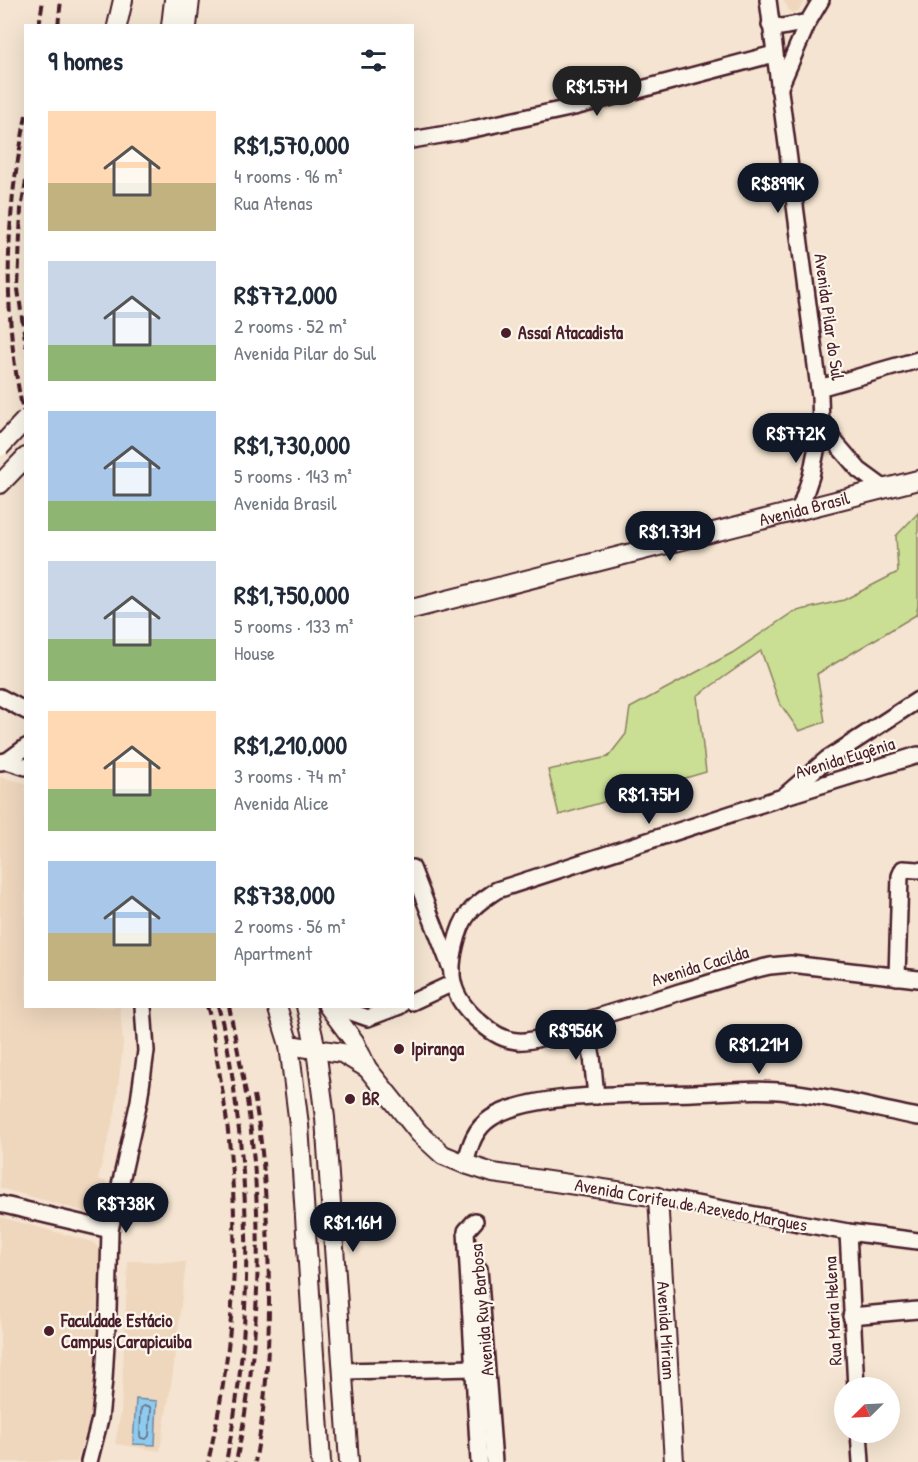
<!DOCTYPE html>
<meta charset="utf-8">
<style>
body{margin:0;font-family:"Patrick Hand",sans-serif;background:#f2f2f3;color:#1f2937;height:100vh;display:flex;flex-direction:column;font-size:22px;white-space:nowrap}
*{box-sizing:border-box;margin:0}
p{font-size:20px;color:#747a83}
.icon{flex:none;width:33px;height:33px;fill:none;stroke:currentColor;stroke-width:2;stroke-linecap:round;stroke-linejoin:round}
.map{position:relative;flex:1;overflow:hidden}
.details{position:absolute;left:24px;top:24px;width:390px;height:984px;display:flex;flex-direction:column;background:#fff;border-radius:0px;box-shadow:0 6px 24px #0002}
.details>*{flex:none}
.needle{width:39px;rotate:246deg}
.buttons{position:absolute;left:834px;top:1377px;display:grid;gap:12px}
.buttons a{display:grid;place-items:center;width:66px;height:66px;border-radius:50%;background:#fff;box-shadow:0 6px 24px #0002;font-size:30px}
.price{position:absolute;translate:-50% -51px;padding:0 14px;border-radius:21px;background:#111827;color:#fff;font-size:20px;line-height:39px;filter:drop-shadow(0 2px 3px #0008)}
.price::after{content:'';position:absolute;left:50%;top:36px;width:18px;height:14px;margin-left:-9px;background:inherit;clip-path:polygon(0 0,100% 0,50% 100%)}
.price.active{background:#222;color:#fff}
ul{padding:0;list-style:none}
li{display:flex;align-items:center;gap:18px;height:150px;padding:0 24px}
li span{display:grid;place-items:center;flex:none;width:168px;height:120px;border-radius:0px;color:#555}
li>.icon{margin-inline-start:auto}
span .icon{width:72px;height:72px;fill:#fffc;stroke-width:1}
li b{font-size:26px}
h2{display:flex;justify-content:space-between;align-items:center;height:72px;padding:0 24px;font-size:26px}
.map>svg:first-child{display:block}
.built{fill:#efd7be}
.green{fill:#cadf94;stroke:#8a7f60;stroke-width:1.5}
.water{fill:#8eccef;stroke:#7387a1;stroke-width:1.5}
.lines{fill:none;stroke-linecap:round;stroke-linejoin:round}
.shore{stroke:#656479;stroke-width:1.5}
.minor-casing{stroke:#4a1f2b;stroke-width:20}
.major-casing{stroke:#4a1f2b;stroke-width:22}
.minor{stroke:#fbf7ec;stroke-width:15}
.major{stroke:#fbf7ec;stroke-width:18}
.rail{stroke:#4a1f2b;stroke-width:4;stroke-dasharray:9 4.5;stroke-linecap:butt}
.major-bridge-casing{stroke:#4a1f2b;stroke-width:22;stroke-linecap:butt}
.major-bridge{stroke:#fbf7ec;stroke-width:18}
.poi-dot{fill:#4a1f2b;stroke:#fbf7ec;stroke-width:2}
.labels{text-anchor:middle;stroke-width:4.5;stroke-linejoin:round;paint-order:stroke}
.street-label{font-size:18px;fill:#4a1f2b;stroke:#fbf7ec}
.poi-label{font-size:18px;font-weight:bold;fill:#4a1f2b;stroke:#fbf7ec;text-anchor:start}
</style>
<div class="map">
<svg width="918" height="1462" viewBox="0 0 918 1462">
<rect width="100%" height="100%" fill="#f4e4d1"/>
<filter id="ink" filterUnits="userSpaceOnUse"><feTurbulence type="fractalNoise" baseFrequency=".0167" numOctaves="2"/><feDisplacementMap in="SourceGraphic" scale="12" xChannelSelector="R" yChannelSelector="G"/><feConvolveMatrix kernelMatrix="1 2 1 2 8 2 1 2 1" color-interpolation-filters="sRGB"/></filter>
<g filter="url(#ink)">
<g class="built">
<path d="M783 0H806L798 11 791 13Z"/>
<path d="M0 777 25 783 26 1006 120 1007 123 1044 115 1113 98 1179 107 1182 100 1207 94 1212H86L0 1188Z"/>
<path d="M0 1217 93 1242 104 1254 93 1408 77 1462H0Z"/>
<path d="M128 1261 186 1262 173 1372 160 1451 115 1444 121 1412Z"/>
</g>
<path class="green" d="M918 513V606L916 615 817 674 825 722 799 731 779 702 761 651 697 696 706 772 559 815 548 770 608 757 626 734 630 708 732 653 793 612 844 600 898 572 896 536Z"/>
<path class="water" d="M136 1399 157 1401 155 1445 133 1444Z"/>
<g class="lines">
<path class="shore" d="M144 1406H149L151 1409 149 1436 146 1439 141 1438 140 1436 141 1408Z"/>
<g class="minor-casing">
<g id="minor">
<path d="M768 0 820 396 821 426 811 476 799 511"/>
<path d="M770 25 782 27 808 22"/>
<path d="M779 89 808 22 821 0"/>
<path d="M412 140 464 131 574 107 774 54"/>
<path d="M819 388 918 360"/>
<path d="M821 426 859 470 885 489"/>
<path d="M0 697 26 711"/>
<path d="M918 700 827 759 783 797 497 890C487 897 476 903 469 913 457 927 449 965 453 982 456 998 469 1013 481 1023 491 1032 504 1040 517 1041 537 1043 563 1029 582 1022 615 1011 649 1002 683 991 712 983 741 972 770 966L791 964 918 979"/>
<path d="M7 761 26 747"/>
<path d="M0 762 7 761 26 767"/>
<path d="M789 795 918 755"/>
<path d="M412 868 452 971"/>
<path d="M897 977 900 876 903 869 918 870"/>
<path d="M412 1002 453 983"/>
<path d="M334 1006 368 1018 400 1006"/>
<path d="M583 1022 592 1056 596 1096"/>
<path d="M465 1164C470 1146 474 1129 491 1118 533 1091 641 1095 693 1093 724 1092 757 1088 788 1092 832 1096 875 1109 918 1117"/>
<path d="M658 1197 848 1232 918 1241"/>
<path d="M0 1204 110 1230"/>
<path d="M475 1221 466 1231 479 1462"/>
<path d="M848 1232 856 1388"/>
<path d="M479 1269 494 1462"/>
<path d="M851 1316 918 1310"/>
<path d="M343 1371 475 1368"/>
<path d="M859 1432 861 1462"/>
<path d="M89 1462 100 1419 104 1379 108 1309 110 1230 139 1101 146 1051 143 1006"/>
</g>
</g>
<g class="major-casing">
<g id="major">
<path d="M117 26 123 0"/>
<path d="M171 26 174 0"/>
<path d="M187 26 190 0"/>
<path d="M0 484 26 457"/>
<path id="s1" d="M412 609 918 480"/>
<path d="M277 1006 289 1045 299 1125 321 1462"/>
<path d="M306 1006 316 1049 325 1118 349 1462"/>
<path d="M328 1006 354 1041 366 1066"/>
<path id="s2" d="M289 1045 342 1053 367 1068 419 1133 443 1155 465 1164 493 1173 658 1197 674 1462"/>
</g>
</g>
<use href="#minor" class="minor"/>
<use href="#major" class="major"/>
<g class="rail">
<path d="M39 26 43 0"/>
<path d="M58 26 61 0"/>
<path d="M26 115C21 145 14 176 12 206 5 279 9 353 26 424"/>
<path d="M26 181 21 209 18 289 26 347"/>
<path d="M207 1006C213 1025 214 1045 218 1065 243 1200 239 1328 208 1462"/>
<path d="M218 1006C228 1041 233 1078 237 1114 252 1231 249 1347 226 1462"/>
<path d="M229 1006C235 1038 242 1069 247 1100 264 1219 261 1344 236 1462"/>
<path d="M254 1095C262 1138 265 1182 267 1226 271 1304 270 1385 255 1462"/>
</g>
<g class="major-bridge-casing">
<path id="major-bridge" d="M0 447 26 419"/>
</g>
<use href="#major-bridge" class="major-bridge"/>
</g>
</g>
<g class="poi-dot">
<circle cx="506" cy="333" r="6"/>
<circle cx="399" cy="1049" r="6"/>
<circle cx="350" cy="1099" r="6"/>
<circle cx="49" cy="1331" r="6"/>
</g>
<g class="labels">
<g class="street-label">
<text transform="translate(829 317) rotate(82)" y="6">Avenida Pilar do Sul</text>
<text dy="6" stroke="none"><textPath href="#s1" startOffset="405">Avenida Brasil</textPath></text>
<text transform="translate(845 758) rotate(-17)" y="6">Avenida Eugênia</text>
<text transform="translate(700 966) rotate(-17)" y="6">Avenida Cacilda</text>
<text transform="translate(691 1205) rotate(10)" y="6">Avenida Corifeu de Azevedo Marques</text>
<text transform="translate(482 1310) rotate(-95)" y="6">Avenida Ruy Barbosa</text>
<text transform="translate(833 1311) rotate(-93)" y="6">Rua Maria Helena</text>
<text dy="6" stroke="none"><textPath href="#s2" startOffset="552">Avenida Miriam</textPath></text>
</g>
<g class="poi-label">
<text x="518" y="339">Assaí Atacadista</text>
<text x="411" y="1055">Ipiranga</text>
<text x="362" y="1105">BR</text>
<text x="61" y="1327">Faculdade Estácio<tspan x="61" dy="21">Campus Carapicuiba</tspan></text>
</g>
</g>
</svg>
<div class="buttons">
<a><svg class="needle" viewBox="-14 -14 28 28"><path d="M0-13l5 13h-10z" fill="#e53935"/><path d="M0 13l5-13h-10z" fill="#747a83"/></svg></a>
</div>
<b class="price active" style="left:597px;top:117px">R$1.57M</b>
<b class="price" style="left:778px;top:214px">R$899K</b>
<b class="price" style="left:796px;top:464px">R$772K</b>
<b class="price" style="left:670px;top:562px">R$1.73M</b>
<b class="price" style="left:649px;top:825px">R$1.75M</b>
<b class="price" style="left:576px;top:1061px">R$956K</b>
<b class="price" style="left:759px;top:1075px">R$1.21M</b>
<b class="price" style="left:126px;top:1234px">R$738K</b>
<b class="price" style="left:353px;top:1253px">R$1.16M</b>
<section class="details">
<h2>9 homes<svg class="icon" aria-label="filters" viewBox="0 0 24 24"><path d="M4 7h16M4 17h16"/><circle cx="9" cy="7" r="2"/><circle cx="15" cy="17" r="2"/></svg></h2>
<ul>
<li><span style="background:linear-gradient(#ffd9b3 60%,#c2b280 0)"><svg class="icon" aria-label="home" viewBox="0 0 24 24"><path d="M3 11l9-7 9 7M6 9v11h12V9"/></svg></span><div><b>R$1,570,000</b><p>4 rooms · 96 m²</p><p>Rua Atenas</p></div></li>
<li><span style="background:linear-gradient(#c9d6e8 70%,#8fb573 0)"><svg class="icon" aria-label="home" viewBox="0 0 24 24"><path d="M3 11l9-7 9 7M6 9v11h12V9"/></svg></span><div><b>R$772,000</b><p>2 rooms · 52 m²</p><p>Avenida Pilar do Sul</p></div></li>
<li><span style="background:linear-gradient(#a9c7e8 75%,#8fb573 0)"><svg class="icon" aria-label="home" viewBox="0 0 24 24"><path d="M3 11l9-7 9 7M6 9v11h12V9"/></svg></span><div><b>R$1,730,000</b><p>5 rooms · 143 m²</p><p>Avenida Brasil</p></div></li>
<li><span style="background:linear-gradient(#c9d6e8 65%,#8fb573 0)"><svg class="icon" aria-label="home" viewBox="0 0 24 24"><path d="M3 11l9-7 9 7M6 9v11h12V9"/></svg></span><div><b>R$1,750,000</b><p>5 rooms · 133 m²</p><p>House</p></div></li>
<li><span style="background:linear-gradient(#ffd9b3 65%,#8fb573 0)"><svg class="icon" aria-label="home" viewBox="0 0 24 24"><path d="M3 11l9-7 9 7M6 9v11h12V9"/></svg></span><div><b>R$1,210,000</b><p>3 rooms · 74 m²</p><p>Avenida Alice</p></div></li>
<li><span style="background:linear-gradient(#a9c7e8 60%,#c2b280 0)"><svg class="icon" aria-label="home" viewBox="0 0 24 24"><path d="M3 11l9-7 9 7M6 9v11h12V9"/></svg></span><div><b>R$738,000</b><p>2 rooms · 56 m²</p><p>Apartment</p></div></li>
</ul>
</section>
</div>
